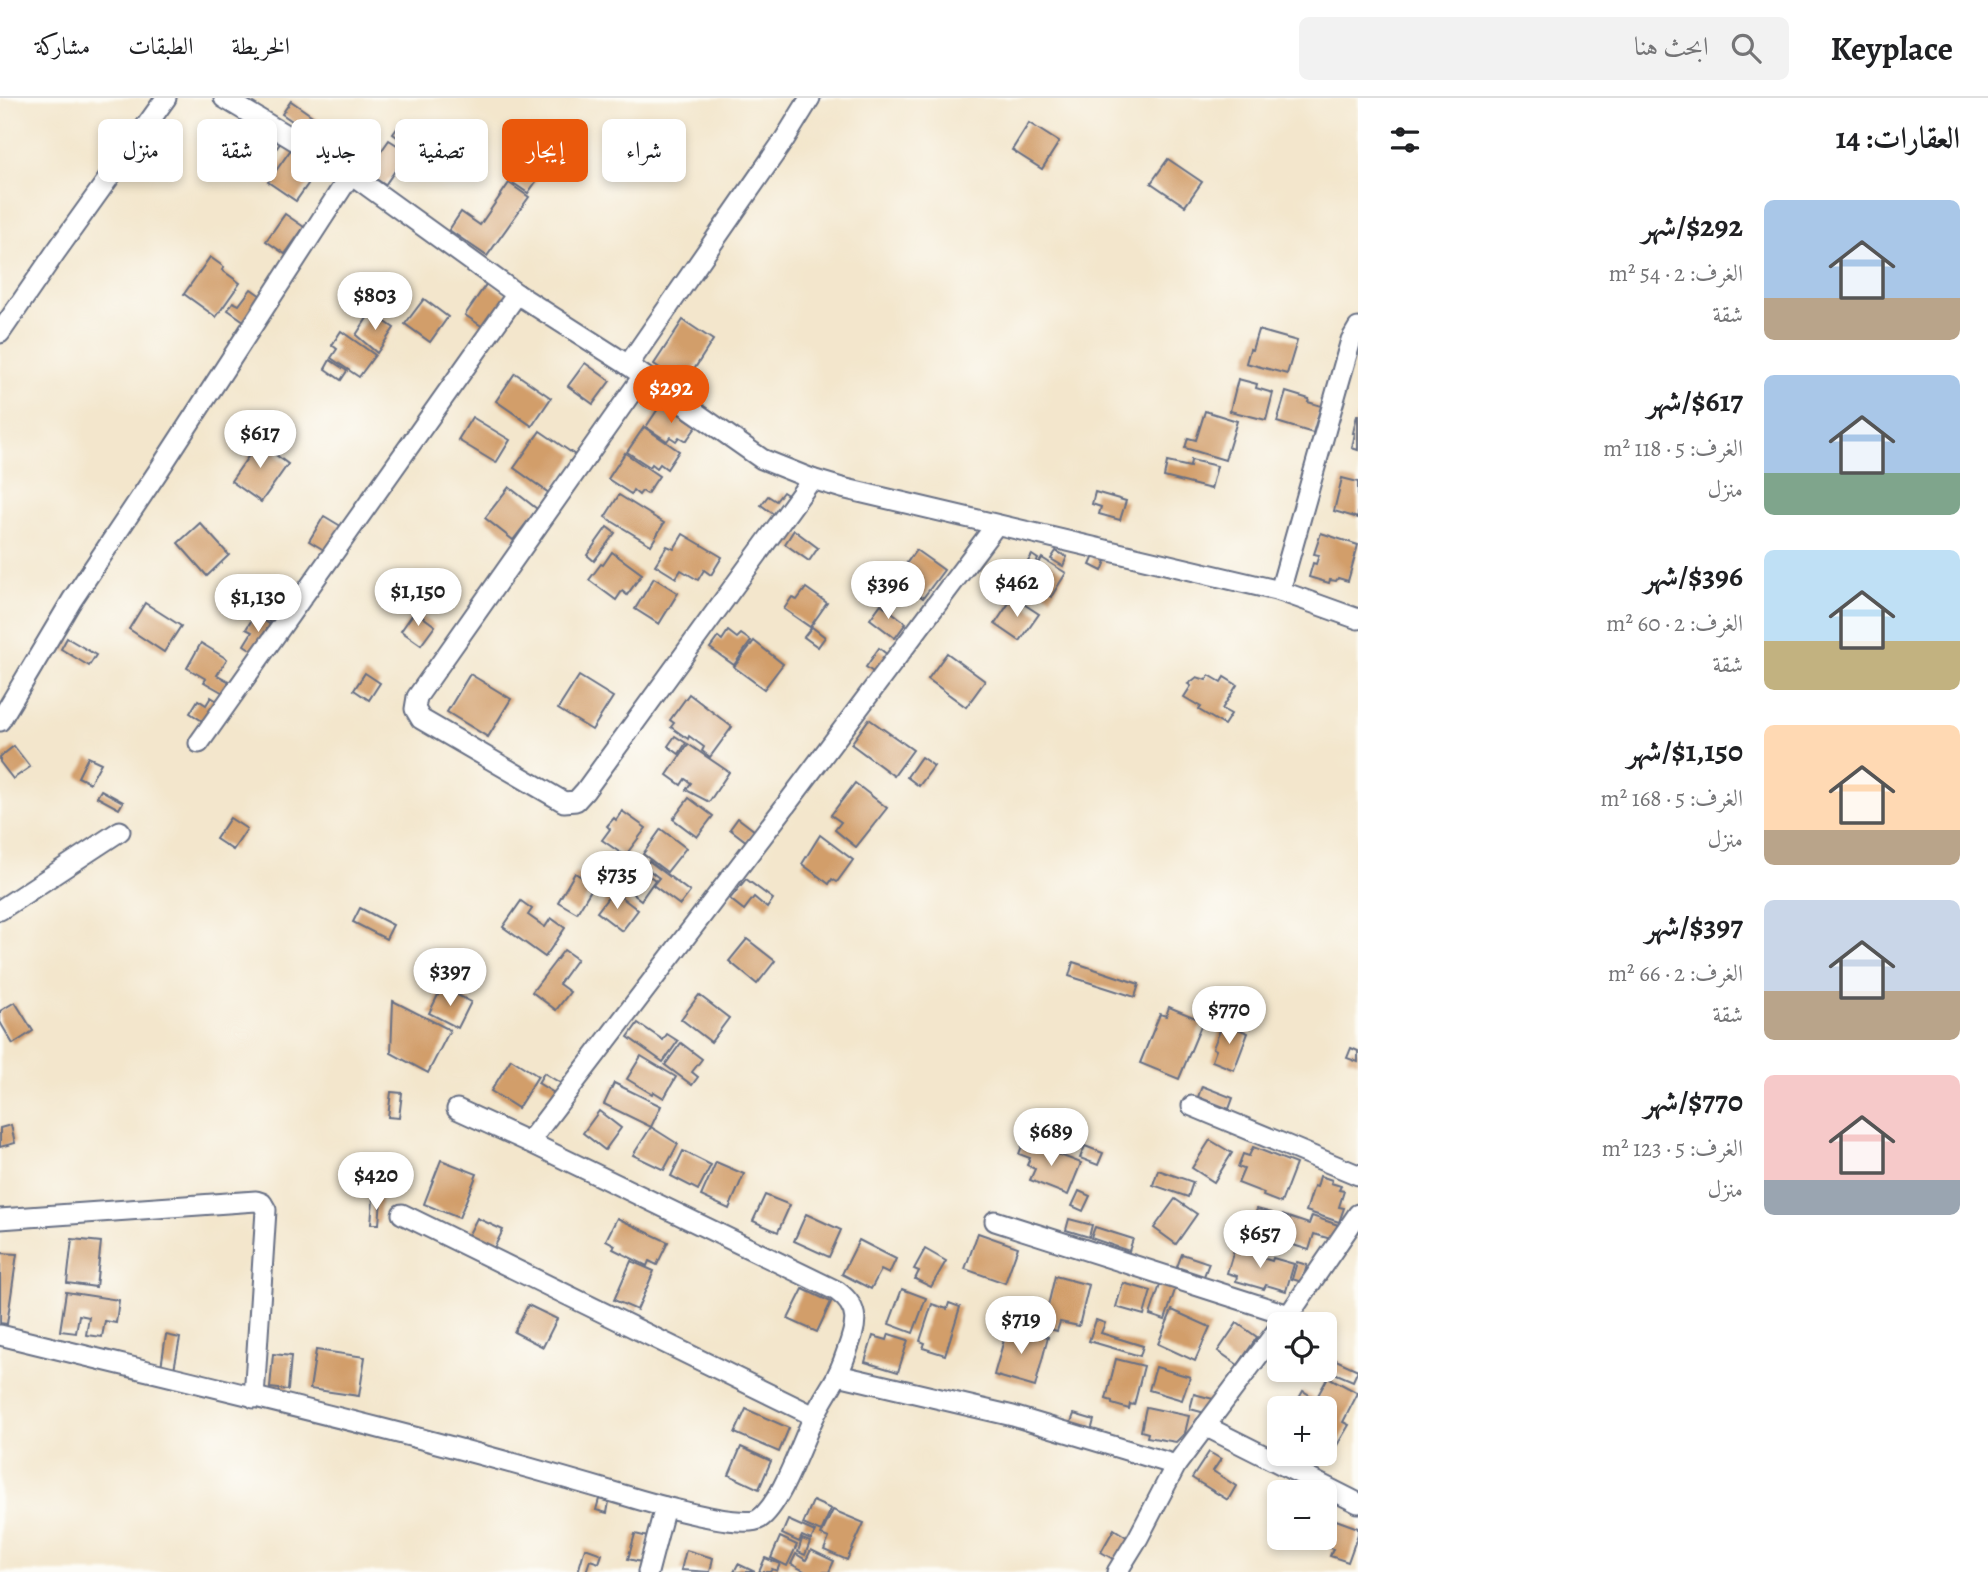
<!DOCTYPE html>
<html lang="ar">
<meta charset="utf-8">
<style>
body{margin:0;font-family:Alegreya,Amiri,serif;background:#f2f2f2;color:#202124;direction:rtl;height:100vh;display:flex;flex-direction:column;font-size:26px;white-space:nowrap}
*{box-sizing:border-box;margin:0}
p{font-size:23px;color:#757577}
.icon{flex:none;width:38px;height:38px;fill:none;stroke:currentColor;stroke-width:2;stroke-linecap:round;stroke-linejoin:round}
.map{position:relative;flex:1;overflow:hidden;direction:ltr}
.panel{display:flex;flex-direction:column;background:#fff;width:630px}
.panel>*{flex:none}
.guide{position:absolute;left:21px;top:21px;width:665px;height:63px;direction:rtl;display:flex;gap:14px}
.controls{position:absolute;left:1267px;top:1214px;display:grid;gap:14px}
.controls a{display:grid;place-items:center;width:70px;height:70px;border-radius:10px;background:#fff;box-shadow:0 4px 10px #0003;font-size:35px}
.price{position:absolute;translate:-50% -60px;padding:0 16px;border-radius:24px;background:#fff;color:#222;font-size:23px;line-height:46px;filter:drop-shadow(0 2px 4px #0008)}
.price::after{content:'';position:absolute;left:50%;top:42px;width:21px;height:16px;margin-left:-10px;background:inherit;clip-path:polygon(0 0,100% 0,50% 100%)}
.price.on{background:#ea580c;color:#fff}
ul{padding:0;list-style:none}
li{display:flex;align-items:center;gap:21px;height:175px;padding:0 28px}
li span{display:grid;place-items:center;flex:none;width:196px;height:140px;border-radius:10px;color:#555}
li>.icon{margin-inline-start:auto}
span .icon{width:84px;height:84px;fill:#fffc;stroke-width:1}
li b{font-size:30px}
h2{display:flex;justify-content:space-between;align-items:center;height:84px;padding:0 28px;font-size:30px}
.pill{padding:0 24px;border-radius:10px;background:#fff;box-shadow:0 4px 10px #0003;font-size:24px;line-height:63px}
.pill.on{background:#ea580c;color:#fff}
header{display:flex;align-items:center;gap:42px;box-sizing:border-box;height:98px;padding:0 35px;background:#fff;border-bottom:2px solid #e0e0e0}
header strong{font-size:33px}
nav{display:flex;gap:38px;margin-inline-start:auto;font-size:24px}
.search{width:490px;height:63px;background:#f2f2f2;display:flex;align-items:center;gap:18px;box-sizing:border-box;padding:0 24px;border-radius:10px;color:#757577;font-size:26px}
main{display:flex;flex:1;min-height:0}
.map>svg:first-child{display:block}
.building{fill:#d29e6b}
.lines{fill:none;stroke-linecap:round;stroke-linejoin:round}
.street-casing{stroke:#676f84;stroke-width:23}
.street{stroke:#fff;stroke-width:19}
</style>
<header>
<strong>Keyplace</strong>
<div class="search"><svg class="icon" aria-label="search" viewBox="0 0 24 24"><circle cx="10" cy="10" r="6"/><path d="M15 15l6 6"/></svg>ابحث هنا</div>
<nav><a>الخريطة</a><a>الطبقات</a><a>مشاركة</a></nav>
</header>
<main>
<section class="panel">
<h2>العقارات: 14<svg class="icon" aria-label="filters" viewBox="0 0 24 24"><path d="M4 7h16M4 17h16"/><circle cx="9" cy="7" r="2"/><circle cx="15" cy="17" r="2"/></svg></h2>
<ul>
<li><span style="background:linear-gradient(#a9c7e8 70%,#b9a48a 0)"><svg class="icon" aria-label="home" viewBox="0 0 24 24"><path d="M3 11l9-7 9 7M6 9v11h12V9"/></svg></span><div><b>$292/شهر</b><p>الغرف: 2 · 54 m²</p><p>شقة</p></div></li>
<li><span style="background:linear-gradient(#a9c7e8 70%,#7fa58c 0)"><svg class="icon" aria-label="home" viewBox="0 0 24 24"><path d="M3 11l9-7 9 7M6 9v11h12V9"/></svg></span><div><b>$617/شهر</b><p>الغرف: 5 · 118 m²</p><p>منزل</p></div></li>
<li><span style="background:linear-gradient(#bfe0f5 65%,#c2b280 0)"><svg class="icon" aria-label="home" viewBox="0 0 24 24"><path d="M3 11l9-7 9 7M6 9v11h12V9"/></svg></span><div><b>$396/شهر</b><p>الغرف: 2 · 60 m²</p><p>شقة</p></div></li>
<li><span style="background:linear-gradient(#ffd9b3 75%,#b9a48a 0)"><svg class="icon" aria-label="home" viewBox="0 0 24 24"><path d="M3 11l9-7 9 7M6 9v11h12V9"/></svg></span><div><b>$1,150/شهر</b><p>الغرف: 5 · 168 m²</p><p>منزل</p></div></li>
<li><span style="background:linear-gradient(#c9d6e8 65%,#b9a48a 0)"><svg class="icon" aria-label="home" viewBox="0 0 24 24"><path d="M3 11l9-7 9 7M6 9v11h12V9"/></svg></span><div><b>$397/شهر</b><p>الغرف: 2 · 66 m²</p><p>شقة</p></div></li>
<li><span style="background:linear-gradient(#f6c9c9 75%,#9aa5b1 0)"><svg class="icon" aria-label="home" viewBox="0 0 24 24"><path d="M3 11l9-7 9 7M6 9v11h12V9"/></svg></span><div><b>$770/شهر</b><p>الغرف: 5 · 123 m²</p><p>منزل</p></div></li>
</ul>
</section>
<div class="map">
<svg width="1358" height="1474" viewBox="0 0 1358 1474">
<rect width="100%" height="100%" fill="#fdfcf7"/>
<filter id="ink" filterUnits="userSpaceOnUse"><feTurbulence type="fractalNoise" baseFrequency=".0143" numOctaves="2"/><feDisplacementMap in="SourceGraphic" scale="14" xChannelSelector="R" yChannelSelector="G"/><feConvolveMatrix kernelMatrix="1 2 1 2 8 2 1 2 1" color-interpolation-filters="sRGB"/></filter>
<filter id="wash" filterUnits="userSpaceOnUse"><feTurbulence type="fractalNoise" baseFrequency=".00686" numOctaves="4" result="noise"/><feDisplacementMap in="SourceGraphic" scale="28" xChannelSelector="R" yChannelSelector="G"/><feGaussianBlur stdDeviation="1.57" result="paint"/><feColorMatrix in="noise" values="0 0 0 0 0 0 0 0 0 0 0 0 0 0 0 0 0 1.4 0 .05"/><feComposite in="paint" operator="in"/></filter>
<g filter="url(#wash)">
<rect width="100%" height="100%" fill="#f3e6cc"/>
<g id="blocks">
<g class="building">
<path d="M291 3 375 62 389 42 408 54 385 87 282 16Z"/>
<path d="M403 22 417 31 407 46 393 36Z"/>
<path d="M1029 25 1059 44 1042 71 1012 52Z"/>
<path d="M267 34 281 44 264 68 250 58Z"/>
<path d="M292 50 320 69 296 103 268 84Z"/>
<path d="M520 60 542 75 528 95 506 80Z"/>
<path d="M1168 61 1202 84 1185 108 1151 85Z"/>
<path d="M509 85 529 99 487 158 449 132 461 114 480 127Z"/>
<path d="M285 116 304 129 285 156 266 143Z"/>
<path d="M210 159 224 169 222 172 240 185 216 219 184 196Z"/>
<path d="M487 185 508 199 486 231 465 217Z"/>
<path d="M251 191 261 198 244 223 228 212 233 204 239 207Z"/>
<path d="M424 201 448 219 430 244 405 226Z"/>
<path d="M371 214 394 230 377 255 356 237Z"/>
<path d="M683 222 713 242 684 287 654 266Z"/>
<path d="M1258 232 1297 243 1287 276 1246 265 1250 251 1252 252Z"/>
<path d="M341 233 375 257 359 279 331 260 337 251 332 247Z"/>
<path d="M330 262 347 273 341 282 325 271Z"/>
<path d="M585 265 610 283 593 306 568 288Z"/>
<path d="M515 275 551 300 532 328 496 303Z"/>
<path d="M1238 281 1257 286 1256 290 1273 295 1266 322 1230 313Z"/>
<path d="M1286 294 1309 301 1308 304 1321 308 1313 335 1277 324Z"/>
<path d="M662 305 697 328 686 343 679 339 676 343 670 339 667 343 646 329Z"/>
<path d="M1205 313 1237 323 1225 362 1185 350 1188 340 1196 342Z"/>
<path d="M1357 317H1358V352L1352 350 1355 335H1353Z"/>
<path d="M472 319 510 342 496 365 458 342Z"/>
<path d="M644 329 679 353 667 371 660 366 657 370 652 366 650 369 627 354Z"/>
<path d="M540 333 575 357 549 395 514 370Z"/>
<path d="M262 339 279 352 276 357 288 366 261 404 231 383Z"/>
<path d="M625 355 659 378 647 396 642 393 639 397 633 392 631 396 608 381Z"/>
<path d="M1191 362 1217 368 1211 391 1164 379 1167 364 1190 369Z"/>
<path d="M1342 380 1358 384V420L1334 413Z"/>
<path d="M509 389 537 411 513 442 485 420Z"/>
<path d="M783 394 789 398 775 417 761 407 768 398 776 403Z"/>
<path d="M1095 394 1126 403 1120 422 1099 416 1101 409 1092 406Z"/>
<path d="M619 397 664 425 651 447 605 419Z"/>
<path d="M324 418 344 430 329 455 309 443Z"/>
<path d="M200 425 229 457 207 478 178 445Z"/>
<path d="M607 429 615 435 594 463 587 457Z"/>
<path d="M794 432 818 450 809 463 785 446Z"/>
<path d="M1321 435 1358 447 1348 483 1338 480 1336 483 1330 482 1329 485 1309 479 1313 465 1316 466 1319 457 1314 456Z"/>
<path d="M683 436 722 459 711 477 704 472 698 482 681 472 676 480 655 467 667 448 674 451Z"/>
<path d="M916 452 944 472 923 500 896 480Z"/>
<path d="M1056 453 1067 459 1063 468 1051 461Z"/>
<path d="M612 454 642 476 627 497 622 493 616 502 589 482 601 466 603 467Z"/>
<path d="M1032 457 1038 461 1024 484 1003 471 1009 461 1024 470Z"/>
<path d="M1094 458 1106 463 1102 473 1090 467Z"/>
<path d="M1042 460 1066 475 1051 499 1027 485Z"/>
<path d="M654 480 678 495 659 526 635 511Z"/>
<path d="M272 484 294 498 276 528 254 513Z"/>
<path d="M806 490 827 505 810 529 784 511 792 499 797 502Z"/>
<path d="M1013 499 1039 516 1020 543 995 526Z"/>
<path d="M145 505 181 528 164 554 129 531Z"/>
<path d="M881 506 906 525 895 540 870 521Z"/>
<path d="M415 513 435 528 421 547 401 533Z"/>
<path d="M255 517 274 529 258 556 244 547 252 534 246 531Z"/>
<path d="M812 529 825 539 818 549 804 539Z"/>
<path d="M728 533 737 540 741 536 751 543 734 567 710 550 718 539 722 542Z"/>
<path d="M67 540 96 557 89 568 61 551Z"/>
<path d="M754 543 783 566 764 591 734 569Z"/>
<path d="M201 545 227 561 217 577 234 586 227 597 204 584 206 581 187 570Z"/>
<path d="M879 550 889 558 876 576 866 569Z"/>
<path d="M947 555 985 583 966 609 928 581Z"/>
<path d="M365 575 380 585 369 602 354 592Z"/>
<path d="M470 576 511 601 488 639 447 614Z"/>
<path d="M1209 577 1221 584 1224 579 1237 587 1222 611 1231 616 1224 627 1199 612 1201 609 1184 599 1191 588 1188 586 1197 579 1206 582Z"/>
<path d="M579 578 613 599 592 632 558 611Z"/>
<path d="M689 596 732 629 710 659 702 653 704 649 689 638 688 641 671 629 674 625 670 622Z"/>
<path d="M211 599 220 605 207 626 190 615 198 602 206 607Z"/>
<path d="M869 621 913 652 894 678 851 646Z"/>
<path d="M675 638 686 645 679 656 668 648Z"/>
<path d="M688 646 729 674 709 704 686 692 691 685 685 681 681 687 667 677Z"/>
<path d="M14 648 30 669 13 681 0 664V659Z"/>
<path d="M88 659 101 665 90 685 78 679Z"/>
<path d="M921 659 934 668 919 688 907 679Z"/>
<path d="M855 685 887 710 856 749 835 732 841 724 831 717Z"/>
<path d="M101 692 123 704 119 711 97 699Z"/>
<path d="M689 700 713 718 697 739 673 721Z"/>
<path d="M622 713 646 730 625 758 602 742 610 731 607 728 614 720 616 722Z"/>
<path d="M230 720 247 731 233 752 216 741Z"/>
<path d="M738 720 755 733 747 744 730 731Z"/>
<path d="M661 731 686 750 667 774 643 756Z"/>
<path d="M820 737 853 762 837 784 832 781 829 786 802 766Z"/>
<path d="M649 763 690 794 680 807 653 787 659 780 645 769Z"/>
<path d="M635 767 655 782 641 802 621 787Z"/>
<path d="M575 775 594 787 577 815 558 804Z"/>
<path d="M746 781 773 801 767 810 754 799 744 812 730 801Z"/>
<path d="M613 793 638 812 622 833 597 814Z"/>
<path d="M521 803 532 811 528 817 545 829 551 820 565 830 545 859 503 829Z"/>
<path d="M360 810 393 827 386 841 353 824Z"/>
<path d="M747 841 775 863 757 886 729 863Z"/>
<path d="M564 852 577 861 559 886 570 894 556 912 532 894Z"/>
<path d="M1073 864 1139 886 1135 899 1069 878Z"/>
<path d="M442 889 471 904 458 930 429 915Z"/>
<path d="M699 897 729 920 711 944 681 921Z"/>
<path d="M393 903 450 932 428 975 391 955Z"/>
<path d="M15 904 33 933 13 946 0 924V913Z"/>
<path d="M1169 909 1203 923 1179 981 1140 965 1160 916 1166 918Z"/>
<path d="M638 925 663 942 667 936 678 943 663 964 628 939Z"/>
<path d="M1223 925 1248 935 1234 972 1212 963 1216 952 1213 950Z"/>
<path d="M681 945 702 961 692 974 698 979 692 987 665 967Z"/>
<path d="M1351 950 1358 953V964L1347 960Z"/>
<path d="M641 958 676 979 664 1000 654 994 652 996 627 981Z"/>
<path d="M511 961 538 978 518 1010 491 993Z"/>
<path d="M544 975 562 986 556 996 538 985Z"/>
<path d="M614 985 661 1008 651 1029 604 1006Z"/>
<path d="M1202 988 1233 1000 1229 1011 1198 999Z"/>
<path d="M391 994 402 995 399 1020 388 1019Z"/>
<path d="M599 1013 621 1030 605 1052 583 1035Z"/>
<path d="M11 1027 15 1045 0 1049V1030Z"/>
<path d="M651 1029 678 1046 664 1072 633 1057Z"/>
<path d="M1210 1042 1232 1055 1214 1084 1192 1070Z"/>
<path d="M1024 1043 1081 1065 1068 1097 1030 1082 1035 1071 1027 1067 1030 1060 1019 1056Z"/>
<path d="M1085 1048 1103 1055 1098 1067 1080 1060Z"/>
<path d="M1253 1049 1296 1066 1281 1105 1263 1098 1264 1095 1238 1085 1244 1071 1238 1069 1243 1056 1249 1058Z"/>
<path d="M683 1053 711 1067 698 1092 671 1078Z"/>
<path d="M441 1062 477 1076 459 1120 424 1106Z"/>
<path d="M716 1064 744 1076 729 1111 701 1098Z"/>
<path d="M1158 1072 1193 1084 1188 1099 1153 1087Z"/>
<path d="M1320 1078 1332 1082 1331 1085 1341 1088 1339 1092 1344 1093 1339 1109 1344 1110 1339 1124 1306 1113 1314 1088 1317 1089Z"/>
<path d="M1079 1093 1090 1098 1083 1113 1072 1108Z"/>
<path d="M765 1097 790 1107 778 1134 753 1123Z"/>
<path d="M373 1101 381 1102 379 1126H371Z"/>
<path d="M1175 1101 1197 1116 1176 1146 1154 1130Z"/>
<path d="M1257 1111 1272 1115 1267 1131 1252 1127Z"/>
<path d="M806 1116 841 1132 829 1159 794 1143Z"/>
<path d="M1282 1117 1309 1126 1312 1118 1338 1127 1334 1142 1314 1136 1309 1152 1274 1141Z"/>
<path d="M477 1120 503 1132 494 1150 468 1138Z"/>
<path d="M617 1120 668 1144 657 1167 649 1163 647 1168 613 1151 615 1147 606 1142Z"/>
<path d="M1069 1121 1092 1127 1089 1139 1066 1132Z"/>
<path d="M1095 1129 1133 1141 1129 1153 1091 1140Z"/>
<path d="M978 1135 1018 1149 1005 1185 965 1171Z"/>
<path d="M72 1141 101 1144 96 1189 67 1185Z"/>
<path d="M859 1142 896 1161 889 1176 881 1172 871 1191 842 1176Z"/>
<path d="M1247 1148 1258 1151 1256 1158 1272 1163 1273 1160 1294 1166 1286 1193 1266 1187 1264 1191 1236 1183 1237 1178 1227 1175 1234 1152 1245 1155Z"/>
<path d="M925 1151 946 1163 931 1189 915 1181 919 1173 914 1171Z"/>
<path d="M0 1155 17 1156 7 1226 0 1225Z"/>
<path d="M1182 1156 1209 1165 1204 1178 1177 1169Z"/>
<path d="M631 1163 654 1173 637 1212 614 1202Z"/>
<path d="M1297 1164 1307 1167 1302 1184 1292 1181Z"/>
<path d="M1055 1178 1089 1187 1079 1228 1060 1224 1057 1233 1043 1229Z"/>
<path d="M1161 1184 1176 1189 1165 1222 1150 1217Z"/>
<path d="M1123 1185 1151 1193 1144 1217 1116 1209Z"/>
<path d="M803 1191 831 1204 817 1234 788 1221Z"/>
<path d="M902 1191 926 1200 913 1235 889 1226Z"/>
<path d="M66 1194 119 1202 116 1225 105 1223 102 1239 86 1237 89 1219 79 1217 76 1235 60 1233Z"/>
<path d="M949 1205 960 1209 945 1257 923 1250 925 1245 920 1243 932 1206 947 1211Z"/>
<path d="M528 1207 557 1221 543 1249 514 1234Z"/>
<path d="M1172 1212 1210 1229 1195 1263 1158 1246Z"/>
<path d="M1096 1222 1105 1225 1101 1235 1143 1248 1140 1258 1089 1243Z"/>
<path d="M1237 1225 1257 1239 1238 1267 1218 1253Z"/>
<path d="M1008 1228 1048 1239 1035 1289 994 1277Z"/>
<path d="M889 1236 908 1242 898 1274 865 1264 873 1238 887 1242Z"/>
<path d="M166 1237 180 1240 174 1271 161 1269Z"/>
<path d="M316 1252 365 1259 359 1298 310 1291Z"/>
<path d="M273 1256 291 1258 288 1292 270 1290Z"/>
<path d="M1325 1257 1358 1272 1353 1283 1325 1271Z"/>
<path d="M1116 1261 1144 1268 1134 1307 1130 1306 1129 1311 1112 1306V1303L1106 1301Z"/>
<path d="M1156 1269 1190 1279 1182 1302 1149 1292Z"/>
<path d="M1328 1279 1358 1295 1343 1324 1349 1327 1336 1349 1325 1343V1311H1293L1303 1293 1316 1301Z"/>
<path d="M1194 1296 1213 1301 1209 1316 1190 1311Z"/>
<path d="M1146 1309 1189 1318 1185 1335 1176 1344 1147 1339 1148 1335 1141 1333Z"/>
<path d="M746 1311 789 1330 779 1354 735 1335Z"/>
<path d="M1074 1316 1094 1322 1090 1337 1069 1330Z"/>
<path d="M741 1349 771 1363 759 1391 729 1377Z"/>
<path d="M1209 1354 1221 1361 1213 1373 1236 1388 1228 1402 1192 1380Z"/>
<path d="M599 1401 609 1404 607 1415 596 1412Z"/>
<path d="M813 1403 831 1411 821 1434 803 1426Z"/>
<path d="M833 1412 864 1425 847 1462 824 1452 829 1440 821 1437Z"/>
<path d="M1325 1418 1358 1430V1436L1348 1464 1330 1458 1333 1451 1304 1441 1325 1440Z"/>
<path d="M788 1422 815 1434 811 1442 802 1438 799 1444 782 1436Z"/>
<path d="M1114 1431 1131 1442 1118 1464 1101 1454Z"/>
<path d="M635 1436 648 1439 641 1464 628 1461Z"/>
<path d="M780 1439 797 1447 787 1468 771 1460Z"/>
<path d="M802 1441 810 1444 805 1457 798 1454Z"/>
<path d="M585 1450 602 1456 599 1465 590 1462 586 1474H578Z"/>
<path d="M686 1452 713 1460 710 1474 681 1472Z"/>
<path d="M811 1452 834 1463 829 1474H806L791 1466 796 1456 806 1462Z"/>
<path d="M765 1460 780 1466 777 1473 772 1471 770 1474H759Z"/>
<path d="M738 1466 755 1474H734Z"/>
</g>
</g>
</g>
<g filter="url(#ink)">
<use href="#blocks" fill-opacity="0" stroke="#676f84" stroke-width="2"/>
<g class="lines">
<g class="street-casing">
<g id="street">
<path d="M224 0 351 76 517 196 628 267 762 361 812 381 842 390 1280 493 1358 521"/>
<path d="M0 235 55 155 166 0"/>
<path d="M628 267 784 42 810 0"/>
<path d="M643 278 417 599 415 611 421 621 564 704 576 703 585 693 812 381"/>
<path d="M1280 493 1351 242 1358 230"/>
<path d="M0 623 72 502 159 372 351 76"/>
<path d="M199 645 517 196"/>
<path d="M0 812 120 733"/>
<path d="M1192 1008 1358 1077"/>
<path d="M529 1044 780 715 996 427"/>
<path d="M402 1116 814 1318"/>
<path d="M0 1121 256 1103 262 1105 266 1112 254 1300"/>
<path d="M995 1123 1289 1217"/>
<path d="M1282 1227 1358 1116"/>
<path d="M0 1237C207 1288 415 1335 620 1396 643 1403 741 1432 759 1421 782 1405 801 1345 814 1319 819 1308 826 1297 832 1287 839 1276 843 1265 847 1253 856 1228 862 1211 837 1193L529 1044 457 1011"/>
<path d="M838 1277 1013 1318 1176 1367"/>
<path d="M1205 1328 1358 1405"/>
<path d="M648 1474 665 1409"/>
<path d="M1117 1474 1138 1440 1176 1367 1279 1230"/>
</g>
</g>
<use href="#street" class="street"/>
</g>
</g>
</svg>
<div class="controls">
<a><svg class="icon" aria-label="locate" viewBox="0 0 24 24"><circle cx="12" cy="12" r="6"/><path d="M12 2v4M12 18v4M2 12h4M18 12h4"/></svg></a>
<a>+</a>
<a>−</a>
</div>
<b class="price" style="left:375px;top:234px">$803</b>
<b class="price on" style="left:671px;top:327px">$292</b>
<b class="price" style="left:260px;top:372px">$617</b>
<b class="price" style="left:1017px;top:521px">$462</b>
<b class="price" style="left:888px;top:523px">$396</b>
<b class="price" style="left:418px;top:530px">$1,150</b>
<b class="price" style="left:258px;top:536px">$1,130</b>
<b class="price" style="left:617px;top:813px">$735</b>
<b class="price" style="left:450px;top:910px">$397</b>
<b class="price" style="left:1229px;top:948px">$770</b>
<b class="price" style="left:1051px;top:1070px">$689</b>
<b class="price" style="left:376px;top:1114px">$420</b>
<b class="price" style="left:1260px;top:1172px">$657</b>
<b class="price" style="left:1021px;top:1258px">$719</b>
<div class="guide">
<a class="pill">شراء</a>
<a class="pill on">إيجار</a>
<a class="pill">تصفية</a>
<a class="pill">جديد</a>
<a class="pill">شقة</a>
<a class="pill">منزل</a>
</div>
</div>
</main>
